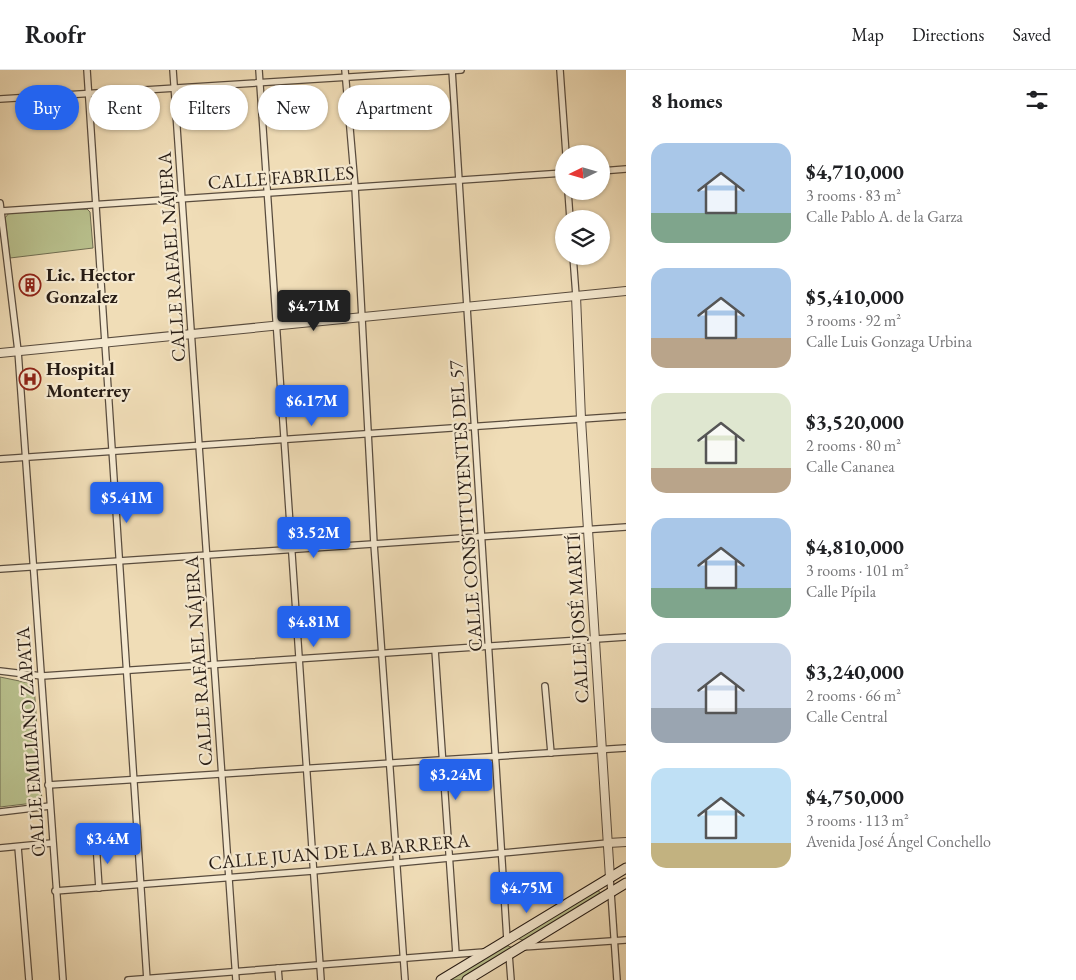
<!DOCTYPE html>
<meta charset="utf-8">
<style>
body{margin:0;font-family:"EB Garamond",serif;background:#f2f2f2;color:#202124;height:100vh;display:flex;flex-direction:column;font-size:19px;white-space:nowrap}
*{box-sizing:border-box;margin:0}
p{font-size:16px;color:#757577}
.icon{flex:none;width:28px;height:28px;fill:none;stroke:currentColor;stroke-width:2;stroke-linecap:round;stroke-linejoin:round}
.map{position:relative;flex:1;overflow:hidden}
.panel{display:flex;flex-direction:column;background:#fff;width:450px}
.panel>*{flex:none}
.banner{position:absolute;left:15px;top:15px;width:475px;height:45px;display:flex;gap:10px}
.needle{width:32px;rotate:265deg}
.controls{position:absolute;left:555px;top:75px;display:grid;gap:10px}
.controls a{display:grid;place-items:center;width:55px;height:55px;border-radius:50%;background:#fff;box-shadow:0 1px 4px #0004;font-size:25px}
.price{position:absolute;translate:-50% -42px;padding:0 11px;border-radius:5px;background:#2563eb;color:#fff;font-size:16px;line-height:32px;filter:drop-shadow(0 1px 2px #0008)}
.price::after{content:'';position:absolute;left:50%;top:30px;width:15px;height:11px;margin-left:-8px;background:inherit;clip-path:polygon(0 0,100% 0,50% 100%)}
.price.current{background:#222;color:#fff}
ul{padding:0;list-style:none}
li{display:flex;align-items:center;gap:15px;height:125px;padding:0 25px}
li span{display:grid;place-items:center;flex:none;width:140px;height:100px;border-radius:15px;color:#555}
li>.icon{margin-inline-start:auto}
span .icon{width:60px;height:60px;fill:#fffc;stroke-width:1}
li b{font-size:21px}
h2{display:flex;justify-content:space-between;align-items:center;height:60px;padding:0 25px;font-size:21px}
.pill{padding:0 18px;border-radius:22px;background:#fff;box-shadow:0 1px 4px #0004;font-size:18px;line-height:45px}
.pill.current{background:#2563eb;color:#fff}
header{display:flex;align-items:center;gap:30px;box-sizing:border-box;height:70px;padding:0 25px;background:#fff;border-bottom:1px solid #e0e0e0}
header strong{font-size:24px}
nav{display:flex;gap:28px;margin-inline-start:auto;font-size:18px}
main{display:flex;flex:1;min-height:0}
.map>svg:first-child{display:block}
.green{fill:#b9c18e;stroke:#706e52}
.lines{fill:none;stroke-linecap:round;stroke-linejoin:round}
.minor-casing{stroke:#594c3e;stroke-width:8}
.tertiary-casing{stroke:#594c3e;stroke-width:10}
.secondary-casing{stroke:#271c15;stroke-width:11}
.minor{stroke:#f5e9d0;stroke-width:5.5}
.tertiary{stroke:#f5e9d0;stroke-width:8}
.secondary{stroke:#f5e9d0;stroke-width:9}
.labels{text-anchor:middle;stroke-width:4.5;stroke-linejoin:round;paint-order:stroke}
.street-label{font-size:19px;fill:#271c15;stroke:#f5e9d0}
.poi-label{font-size:19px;font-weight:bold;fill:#271c15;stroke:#f5e9d0;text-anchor:start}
</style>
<header>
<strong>Roofr</strong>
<nav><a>Map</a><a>Directions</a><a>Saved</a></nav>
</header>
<main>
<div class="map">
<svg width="626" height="910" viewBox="0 0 626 910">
<rect width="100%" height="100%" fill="#f0ddb7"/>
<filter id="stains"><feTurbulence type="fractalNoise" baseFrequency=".004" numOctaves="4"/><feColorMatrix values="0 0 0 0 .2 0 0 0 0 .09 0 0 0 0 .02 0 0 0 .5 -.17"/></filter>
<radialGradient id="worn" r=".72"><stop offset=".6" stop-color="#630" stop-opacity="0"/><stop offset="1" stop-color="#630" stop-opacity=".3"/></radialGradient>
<g class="green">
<path d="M87 139 90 142 93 178 10 188 5 148 9 143Z"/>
<path d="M0 607 34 614 42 732 0 737Z"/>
<path d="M597 820 601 823 525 871 517 868Z"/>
<path d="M506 875 513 878 461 910H449Z"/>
</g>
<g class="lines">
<g class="minor-casing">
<g id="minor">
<path d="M87 0 147 910"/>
<path d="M173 0 236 910"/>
<path d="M259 0 321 910"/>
<path d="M345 0 355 117 374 474 405 910"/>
<path d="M452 0 507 870"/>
<path d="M560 0 566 84"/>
<path d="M0 29 461 0"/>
<path d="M601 101 626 99"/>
<path d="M568 121 570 149"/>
<path d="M0 133 18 281 63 910"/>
<path d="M1 141 564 103"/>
<path d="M573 186 576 226"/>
<path d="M0 389 626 346"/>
<path d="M0 499 626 457"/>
<path d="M435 580 456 884"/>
<path d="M0 601 42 606 626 567"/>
<path d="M545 616 551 683"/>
<path d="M48 715 626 678"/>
<path d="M0 742 50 736"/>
<path d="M96 773 99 818"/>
<path d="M18 777 29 910"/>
<path d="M0 778 52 773"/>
<path d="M610 808 617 910"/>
<path d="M55 821 313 801 608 773"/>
<path d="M523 877 626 870"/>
<path d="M509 884 511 910"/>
<path d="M278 898 279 910"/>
<path d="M128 910 484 882"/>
</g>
</g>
<g class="tertiary-casing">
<g id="tertiary">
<path d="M576 226 581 349 610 808"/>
<path d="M0 283 626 221"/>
<path d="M608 773 626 772"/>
</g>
</g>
<g class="secondary-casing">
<g id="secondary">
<path d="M441 910 626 798"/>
<path d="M467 910 626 813"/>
</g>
</g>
<use href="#minor" class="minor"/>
<use href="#tertiary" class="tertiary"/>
<use href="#secondary" class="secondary"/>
</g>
<defs>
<g id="building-ring" transform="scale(1.125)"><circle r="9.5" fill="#f5e9d0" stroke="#8f2418" stroke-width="1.5"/><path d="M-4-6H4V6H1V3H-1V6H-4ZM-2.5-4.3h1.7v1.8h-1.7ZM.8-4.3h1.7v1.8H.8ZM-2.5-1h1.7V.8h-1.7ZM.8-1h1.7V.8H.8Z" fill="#8f2418"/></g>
<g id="hospital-ring" transform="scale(1.125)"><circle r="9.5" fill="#f5e9d0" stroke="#8f2418" stroke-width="1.5"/><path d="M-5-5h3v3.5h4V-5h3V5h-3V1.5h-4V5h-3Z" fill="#8f2418"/></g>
</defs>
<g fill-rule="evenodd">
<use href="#building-ring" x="30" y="215"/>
<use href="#hospital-ring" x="30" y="309"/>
</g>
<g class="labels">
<g class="street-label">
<text transform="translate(281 107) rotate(-4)" y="7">CALLE FABRILES</text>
<text transform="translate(171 187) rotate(-94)" y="7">CALLE RAFAEL NÁJERA</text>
<text transform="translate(465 436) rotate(-94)" y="7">CALLE CONSTITUYENTES DEL 57</text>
<text transform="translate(577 549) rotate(-93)" y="7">CALLE JOSÉ MARTÍ</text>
<text transform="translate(198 591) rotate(-94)" y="7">CALLE RAFAEL NÁJERA</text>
<text transform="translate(30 672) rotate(-94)" y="7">CALLE EMILIANO ZAPATA</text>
<text transform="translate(339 781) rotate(-5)" y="7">CALLE JUAN DE LA BARRERA</text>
</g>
<g class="poi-label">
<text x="46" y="211">Lic. Hector<tspan x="46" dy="22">Gonzalez</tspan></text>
<text x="46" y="305">Hospital<tspan x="46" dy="22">Monterrey</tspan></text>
</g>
</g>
<rect width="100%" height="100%" filter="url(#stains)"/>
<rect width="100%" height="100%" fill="url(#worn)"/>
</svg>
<div class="controls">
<a><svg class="needle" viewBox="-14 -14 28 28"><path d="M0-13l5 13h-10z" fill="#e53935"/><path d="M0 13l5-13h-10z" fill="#757577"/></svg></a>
<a><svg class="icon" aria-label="layers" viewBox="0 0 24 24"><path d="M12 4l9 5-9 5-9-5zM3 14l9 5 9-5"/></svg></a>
</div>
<b class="price current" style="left:314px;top:262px">$4.71M</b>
<b class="price" style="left:312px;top:357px">$6.17M</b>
<b class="price" style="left:127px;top:454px">$5.41M</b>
<b class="price" style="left:314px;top:489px">$3.52M</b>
<b class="price" style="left:314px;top:578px">$4.81M</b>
<b class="price" style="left:456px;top:731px">$3.24M</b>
<b class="price" style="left:108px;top:795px">$3.4M</b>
<b class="price" style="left:527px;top:844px">$4.75M</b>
<div class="banner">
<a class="pill current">Buy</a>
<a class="pill">Rent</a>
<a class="pill">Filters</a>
<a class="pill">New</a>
<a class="pill">Apartment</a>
</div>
</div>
<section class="panel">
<h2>8 homes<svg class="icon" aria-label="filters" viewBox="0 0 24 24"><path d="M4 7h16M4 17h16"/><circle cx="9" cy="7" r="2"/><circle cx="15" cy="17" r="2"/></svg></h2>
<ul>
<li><span style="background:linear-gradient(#a9c7e8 70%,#7fa58c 0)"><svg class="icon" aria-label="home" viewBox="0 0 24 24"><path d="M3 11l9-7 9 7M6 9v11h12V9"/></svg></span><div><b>$4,710,000</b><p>3 rooms · 83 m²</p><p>Calle Pablo A. de la Garza</p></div></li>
<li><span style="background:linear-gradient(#a9c7e8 70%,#b9a48a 0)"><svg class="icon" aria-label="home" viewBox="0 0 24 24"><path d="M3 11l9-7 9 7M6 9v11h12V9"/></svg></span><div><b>$5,410,000</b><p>3 rooms · 92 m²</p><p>Calle Luis Gonzaga Urbina</p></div></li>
<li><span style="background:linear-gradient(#dfe7d0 75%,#b9a48a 0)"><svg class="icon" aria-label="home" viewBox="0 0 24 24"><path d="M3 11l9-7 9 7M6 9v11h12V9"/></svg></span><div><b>$3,520,000</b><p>2 rooms · 80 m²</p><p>Calle Cananea</p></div></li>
<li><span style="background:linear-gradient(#a9c7e8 70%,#7fa58c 0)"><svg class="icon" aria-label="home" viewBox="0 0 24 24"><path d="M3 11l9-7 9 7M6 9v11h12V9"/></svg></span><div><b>$4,810,000</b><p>3 rooms · 101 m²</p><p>Calle Pípila</p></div></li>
<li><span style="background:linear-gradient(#c9d6e8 65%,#9aa5b1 0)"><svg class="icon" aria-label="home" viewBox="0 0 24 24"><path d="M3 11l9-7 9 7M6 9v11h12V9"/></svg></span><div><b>$3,240,000</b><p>2 rooms · 66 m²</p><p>Calle Central</p></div></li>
<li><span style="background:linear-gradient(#bfe0f5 75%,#c2b280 0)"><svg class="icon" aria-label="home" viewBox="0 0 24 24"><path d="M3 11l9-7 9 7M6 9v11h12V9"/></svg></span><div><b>$4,750,000</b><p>3 rooms · 113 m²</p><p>Avenida José Ángel Conchello</p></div></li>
</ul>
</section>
</main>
